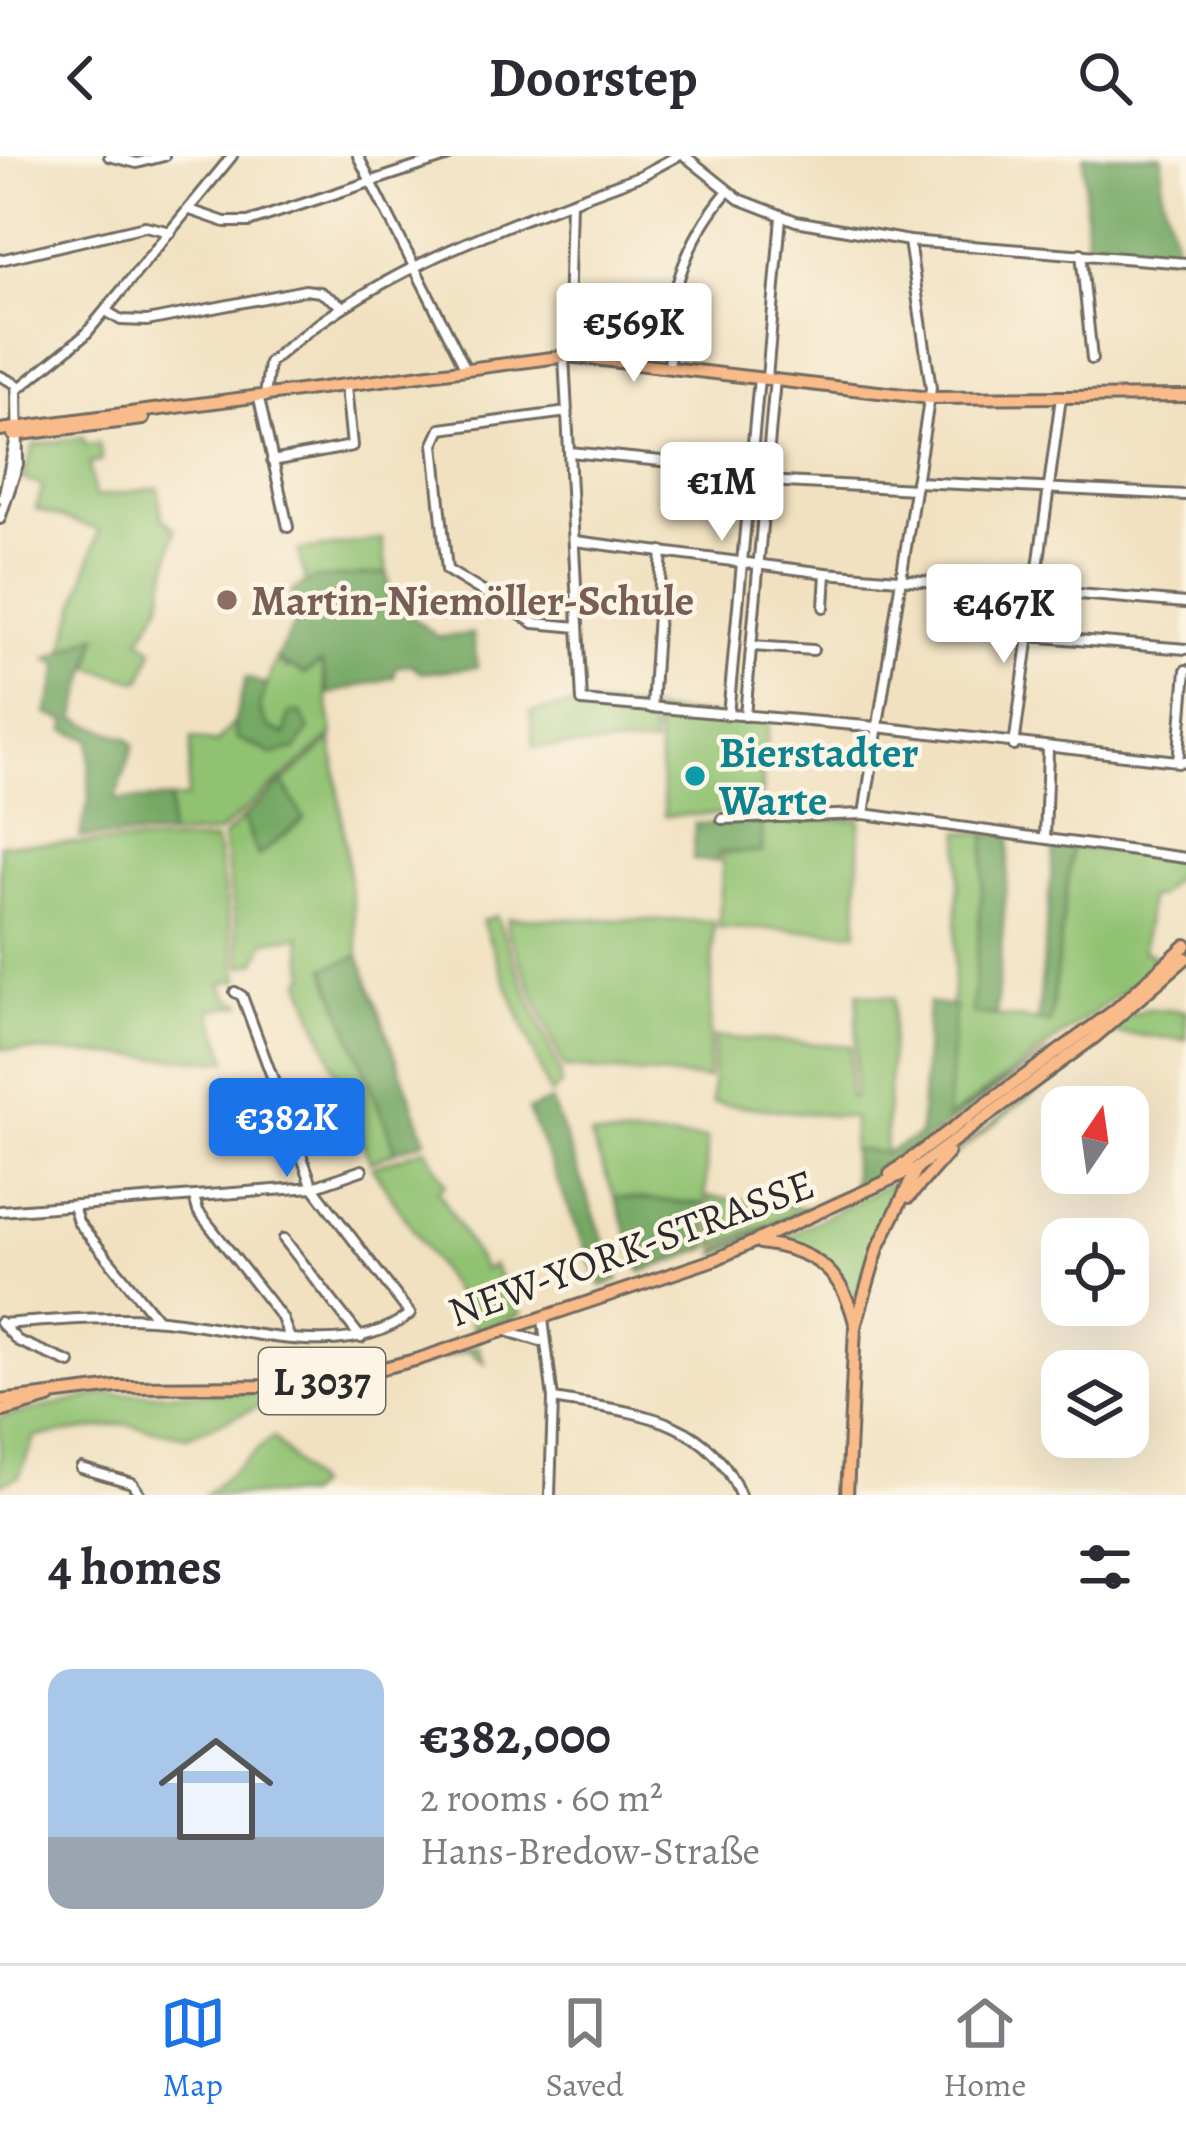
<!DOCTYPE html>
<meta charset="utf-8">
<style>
body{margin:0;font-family:Alegreya,serif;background:#f7f7f7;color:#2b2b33;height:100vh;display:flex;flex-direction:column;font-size:45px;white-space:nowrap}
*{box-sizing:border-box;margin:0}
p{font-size:39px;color:#7c7c81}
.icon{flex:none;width:66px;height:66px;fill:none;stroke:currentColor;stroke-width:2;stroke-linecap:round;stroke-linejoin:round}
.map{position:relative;height:1339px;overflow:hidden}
.panel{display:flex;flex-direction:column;background:#fff;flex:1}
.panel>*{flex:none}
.needle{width:78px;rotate:13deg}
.fabs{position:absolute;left:1041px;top:930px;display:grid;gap:24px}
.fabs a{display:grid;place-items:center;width:108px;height:108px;border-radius:24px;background:#fff;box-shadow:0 12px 48px #0002;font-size:60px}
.price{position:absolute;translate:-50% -102px;padding:0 27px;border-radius:12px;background:#fff;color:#222;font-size:39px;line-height:78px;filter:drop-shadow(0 3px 6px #0008)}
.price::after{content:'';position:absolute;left:50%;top:72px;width:36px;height:27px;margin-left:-18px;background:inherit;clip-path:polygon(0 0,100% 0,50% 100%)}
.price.selected{background:#1a73e8;color:#fff}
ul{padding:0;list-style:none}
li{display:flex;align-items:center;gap:36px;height:300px;padding:0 48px}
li+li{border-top:3px solid #e1e1e2}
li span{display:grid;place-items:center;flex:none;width:336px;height:240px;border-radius:24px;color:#555}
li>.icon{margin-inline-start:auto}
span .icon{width:144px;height:144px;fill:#fffc;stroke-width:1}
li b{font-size:51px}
h2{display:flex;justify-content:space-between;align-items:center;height:144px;padding:0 48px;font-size:51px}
header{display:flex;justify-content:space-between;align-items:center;height:156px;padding:0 48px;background:#fff;font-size:54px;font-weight:700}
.tabs{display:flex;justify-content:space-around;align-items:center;height:168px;border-top:3px solid #e1e1e2;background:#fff;font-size:33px;color:#7c7c81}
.tabs a{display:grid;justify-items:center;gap:6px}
.tabs .selected{color:#1a73e8}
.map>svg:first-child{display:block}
.green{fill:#91c272;stroke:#5e764e;stroke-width:3}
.forest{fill:#74a864;stroke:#506a48;stroke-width:3}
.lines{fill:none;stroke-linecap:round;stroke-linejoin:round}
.minor-casing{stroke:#706b60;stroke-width:14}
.major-casing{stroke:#706b60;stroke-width:16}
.minor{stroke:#fff;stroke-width:8}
.major{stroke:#fabb8b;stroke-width:10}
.education-dot{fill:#8d6e63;stroke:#fcf5e5;stroke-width:4.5}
.culture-dot{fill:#0f9aa8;stroke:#fcf5e5;stroke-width:4.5}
.labels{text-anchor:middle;stroke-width:9;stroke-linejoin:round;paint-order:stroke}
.shield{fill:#fcf5e5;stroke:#6a6863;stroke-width:3}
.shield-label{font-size:39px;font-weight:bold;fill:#2b2b2b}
.education-label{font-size:42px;font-weight:bold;fill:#785e54;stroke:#fcf5e5;text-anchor:start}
.culture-label{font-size:42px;font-weight:bold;fill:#0d838f;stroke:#fcf5e5;text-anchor:start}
.street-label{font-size:42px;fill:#2b2b2b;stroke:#fcf5e5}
</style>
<header><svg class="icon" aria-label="back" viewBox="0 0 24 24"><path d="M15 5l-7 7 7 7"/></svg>Doorstep<svg class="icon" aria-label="search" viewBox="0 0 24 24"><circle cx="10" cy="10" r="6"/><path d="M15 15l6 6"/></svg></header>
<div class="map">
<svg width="1186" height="1339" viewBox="0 0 1186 1339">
<rect width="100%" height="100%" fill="#fcf5e5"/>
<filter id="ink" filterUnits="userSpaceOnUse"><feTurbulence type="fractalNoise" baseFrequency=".00833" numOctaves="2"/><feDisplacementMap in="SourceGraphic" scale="24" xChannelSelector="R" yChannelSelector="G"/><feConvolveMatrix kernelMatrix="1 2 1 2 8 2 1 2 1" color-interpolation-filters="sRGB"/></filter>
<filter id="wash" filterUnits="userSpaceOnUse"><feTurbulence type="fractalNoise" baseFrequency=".004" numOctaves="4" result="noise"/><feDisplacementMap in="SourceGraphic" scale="48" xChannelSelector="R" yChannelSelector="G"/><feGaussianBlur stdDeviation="2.7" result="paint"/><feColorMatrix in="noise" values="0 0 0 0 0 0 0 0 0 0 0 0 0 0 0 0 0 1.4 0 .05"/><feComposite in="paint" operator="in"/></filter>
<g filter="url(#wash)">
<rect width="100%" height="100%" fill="#f1e1c1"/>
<g class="green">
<path d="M83 281 85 289 99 288 102 305 89 308 95 341 158 332 162 362 175 373 160 450 140 483 153 493 142 523 137 525 91 512 98 479 63 494 99 374 36 353 43 330 23 323 34 289Z"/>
<path d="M382 383 387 417 306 429 298 395Z"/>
<path d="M276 503 286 513 321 506 333 579 217 678 169 680 170 643 187 642 192 582 216 587 234 567 237 582 272 598 286 579 268 571 258 552Z"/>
<path d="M582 548 650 554 653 589 534 591 530 556Z"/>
<path d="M655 555 769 565 759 656 665 660Z"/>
<path d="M332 584 359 800 325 813 396 995 370 1006 301 825 306 819 300 780 266 785 257 806 242 810 223 681 243 662 258 700 304 663 283 626Z"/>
<path d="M860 663 857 776 719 772 723 697 762 696V666Z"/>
<path d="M961 675 986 678 973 858 1050 866 1072 690 1186 705V721L1180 716 1157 741H1149L1143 795 1154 799 1152 814 946 964Z"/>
<path d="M216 685 239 824 221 827 232 844 244 848 211 854 228 905 1 893 0 688Z"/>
<path d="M496 760 561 920V929L550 939 482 765Z"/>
<path d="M508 762 714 765 708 923 564 912 507 773Z"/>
<path d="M858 837 894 842 885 997 852 993 853 962 712 947 714 881 851 890 849 941 854 942Z"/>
<path d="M1147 853 1186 855V884L1113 877 938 1011 1125 861Z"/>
<path d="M590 980 707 983 705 1048 615 1041Z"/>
<path d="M426 992 446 1028 438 1034 484 1114 493 1109 521 1158 474 1175 471 1162 372 1011Z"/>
<path d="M910 1018 874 1089 856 1145C829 1108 828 1097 779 1084Z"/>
<path d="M709 1041 807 1052 714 1090Z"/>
<path d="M478 1190 485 1207 468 1194 341 1234 285 1239 187 1281 125 1268 35 1281 19 1320 0 1329V1261L104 1238 277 1236 350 1227Z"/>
<path d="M273 1281 315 1330 305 1339H205Z"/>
</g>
<g class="forest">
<path d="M1084 0H1162V36L1178 98 1086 91Z"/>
<path d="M387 417 392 446 438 481 473 478 477 511 421 517 411 508 396 511 394 521 329 538 321 507 304 518 276 503 294 469 292 435 313 423Z"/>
<path d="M98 480 75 563 129 583 134 589 115 644 170 643 169 680 80 681 89 644 90 583 65 574 67 565 47 558 60 508 47 503Z"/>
<path d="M246 522 267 529 259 552 268 571 285 579 289 557H301L309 574 296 593 272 598 237 582 234 567Z"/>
<path d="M283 626 304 663 258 700 243 662Z"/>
<path d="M762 666V696L719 697 718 705 693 704 695 668Z"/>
<path d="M986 678 1010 681 996 859 972 858Z"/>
<path d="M1054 688 1072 690 1050 867 1038 865Z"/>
<path d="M359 800 426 984 396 995 325 812Z"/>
<path d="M928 847 955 851 947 963 1049 896 858 1033 717 1099V1094L854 1031 852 993 885 997 920 979Z"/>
<path d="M551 945 619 1124 601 1130 528 954Z"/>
<path d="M615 1041 705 1048 709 1092 641 1116Z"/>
</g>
</g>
<g filter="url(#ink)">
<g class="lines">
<g class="minor-casing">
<g id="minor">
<path d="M109 0 137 7 164 0"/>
<path d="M358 0 466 213"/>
<path d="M685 0 739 43 796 65 909 85 1186 107"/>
<path d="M190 54 225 66H248L449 0"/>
<path d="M1081 97 1092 203"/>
<path d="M0 104 145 70 171 76"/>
<path d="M106 155 121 164 147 165 305 134 320 136 341 149"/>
<path d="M564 200 582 545 877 571 1186 606"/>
<path d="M567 200 571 46"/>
<path d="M670 210C665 144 684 87 727 36"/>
<path d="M0 220 20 230"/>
<path d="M767 222 781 61"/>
<path d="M265 241 269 207C375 112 511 68 642 19L677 0"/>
<path d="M259 243 288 371"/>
<path d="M567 256 441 273 434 288 447 414 534 467 578 471"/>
<path d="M570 296 752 314"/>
<path d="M272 305 352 290 346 231"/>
<path d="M766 325 915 333"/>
<path d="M916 326 1186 339"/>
<path d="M3 342 15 286"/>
<path d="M0 363 18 308 17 234 85 179 232 0"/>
<path d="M575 385 826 417 1186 447"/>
<path d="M824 451 826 417"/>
<path d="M1030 480 1186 493"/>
<path d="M752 490 813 494"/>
<path d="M652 552 662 395"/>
<path d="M728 559 759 222"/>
<path d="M745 560 775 223"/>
<path d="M1014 590 1061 241"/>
<path d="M1178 607 1186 514"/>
<path d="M864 658 931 232 909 85"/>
<path d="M722 663 864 658 1186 702"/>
<path d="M1045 682 1048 594"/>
<path d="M194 1041 198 1055 282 1162 289 1180"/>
<path d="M73 1050 78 1066 157 1163"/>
<path d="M0 1055 313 1031 362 1014"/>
<path d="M284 1083 361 1182"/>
<path d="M543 1163 553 1243 550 1339"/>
<path d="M0 1166 18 1185 70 1207"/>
<path d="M2 1168C51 1165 101 1160 150 1163 232 1167 339 1212 410 1158L313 1031 242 840 235 836"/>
<path d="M510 1176 540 1185"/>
<path d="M553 1243C628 1256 708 1258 740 1339"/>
<path d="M81 1312 132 1327 140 1339"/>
</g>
</g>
<g class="major-casing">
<g id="major">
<path d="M0 274 567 200 930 242 1186 240"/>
<path d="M13 279 143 263"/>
<path d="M890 1018 1115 854 1186 789"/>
<path d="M909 1041 948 997"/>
<path d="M760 1087C814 1094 842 1114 855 1167"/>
<path d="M0 1245 116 1231 268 1230 344 1222 419 1203 716 1103 918 1011 1095 881 1186 802"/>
<path d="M0 1256 49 1242"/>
<path d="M847 1339 855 1171 878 1092 917 1012"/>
</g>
</g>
<use href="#minor" class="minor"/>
<use href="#major" class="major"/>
</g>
</g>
<circle class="education-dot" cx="227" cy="444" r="12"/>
<circle class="culture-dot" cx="695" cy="620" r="12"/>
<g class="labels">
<rect class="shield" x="259" y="1192" width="126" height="66" rx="9"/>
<g class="shield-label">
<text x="322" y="1239">L 3037</text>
</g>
<g class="education-label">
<text x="251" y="459">Martin-Niemöller-Schule</text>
</g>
<g class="culture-label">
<text x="719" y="611">Bierstadter<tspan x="719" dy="48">Warte</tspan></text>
</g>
<g class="street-label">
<text transform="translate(631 1091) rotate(-20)" y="15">NEW-YORK-STRASSE</text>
</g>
</g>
</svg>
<div class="fabs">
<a><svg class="needle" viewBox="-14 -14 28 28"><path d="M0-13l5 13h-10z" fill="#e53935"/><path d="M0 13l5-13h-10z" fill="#7c7c81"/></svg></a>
<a><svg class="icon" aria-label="locate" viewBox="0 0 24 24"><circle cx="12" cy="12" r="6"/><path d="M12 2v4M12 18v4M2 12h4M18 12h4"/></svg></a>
<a><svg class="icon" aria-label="layers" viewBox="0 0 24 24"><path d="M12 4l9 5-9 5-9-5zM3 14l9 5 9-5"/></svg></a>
</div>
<b class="price" style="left:634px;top:229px">€569K</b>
<b class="price" style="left:722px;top:388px">€1M</b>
<b class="price" style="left:1004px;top:510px">€467K</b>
<b class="price selected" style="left:287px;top:1024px">€382K</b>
</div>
<section class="panel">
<h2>4 homes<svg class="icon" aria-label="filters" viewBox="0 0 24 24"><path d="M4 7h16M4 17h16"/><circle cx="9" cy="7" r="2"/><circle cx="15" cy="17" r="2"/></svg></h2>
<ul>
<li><span style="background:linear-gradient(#a9c7e8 70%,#9aa5b1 0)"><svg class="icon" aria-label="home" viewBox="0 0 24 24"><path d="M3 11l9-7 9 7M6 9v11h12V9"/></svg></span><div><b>€382,000</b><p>2 rooms · 60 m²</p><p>Hans-Bredow-Straße</p></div></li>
</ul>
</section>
<nav class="tabs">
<a class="selected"><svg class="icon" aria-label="map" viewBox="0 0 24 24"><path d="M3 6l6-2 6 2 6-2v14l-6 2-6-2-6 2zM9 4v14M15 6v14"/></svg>Map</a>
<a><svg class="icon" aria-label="saved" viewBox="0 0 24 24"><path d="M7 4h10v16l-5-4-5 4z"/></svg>Saved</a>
<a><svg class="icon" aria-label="home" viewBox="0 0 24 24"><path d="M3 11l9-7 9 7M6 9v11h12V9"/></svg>Home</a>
</nav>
